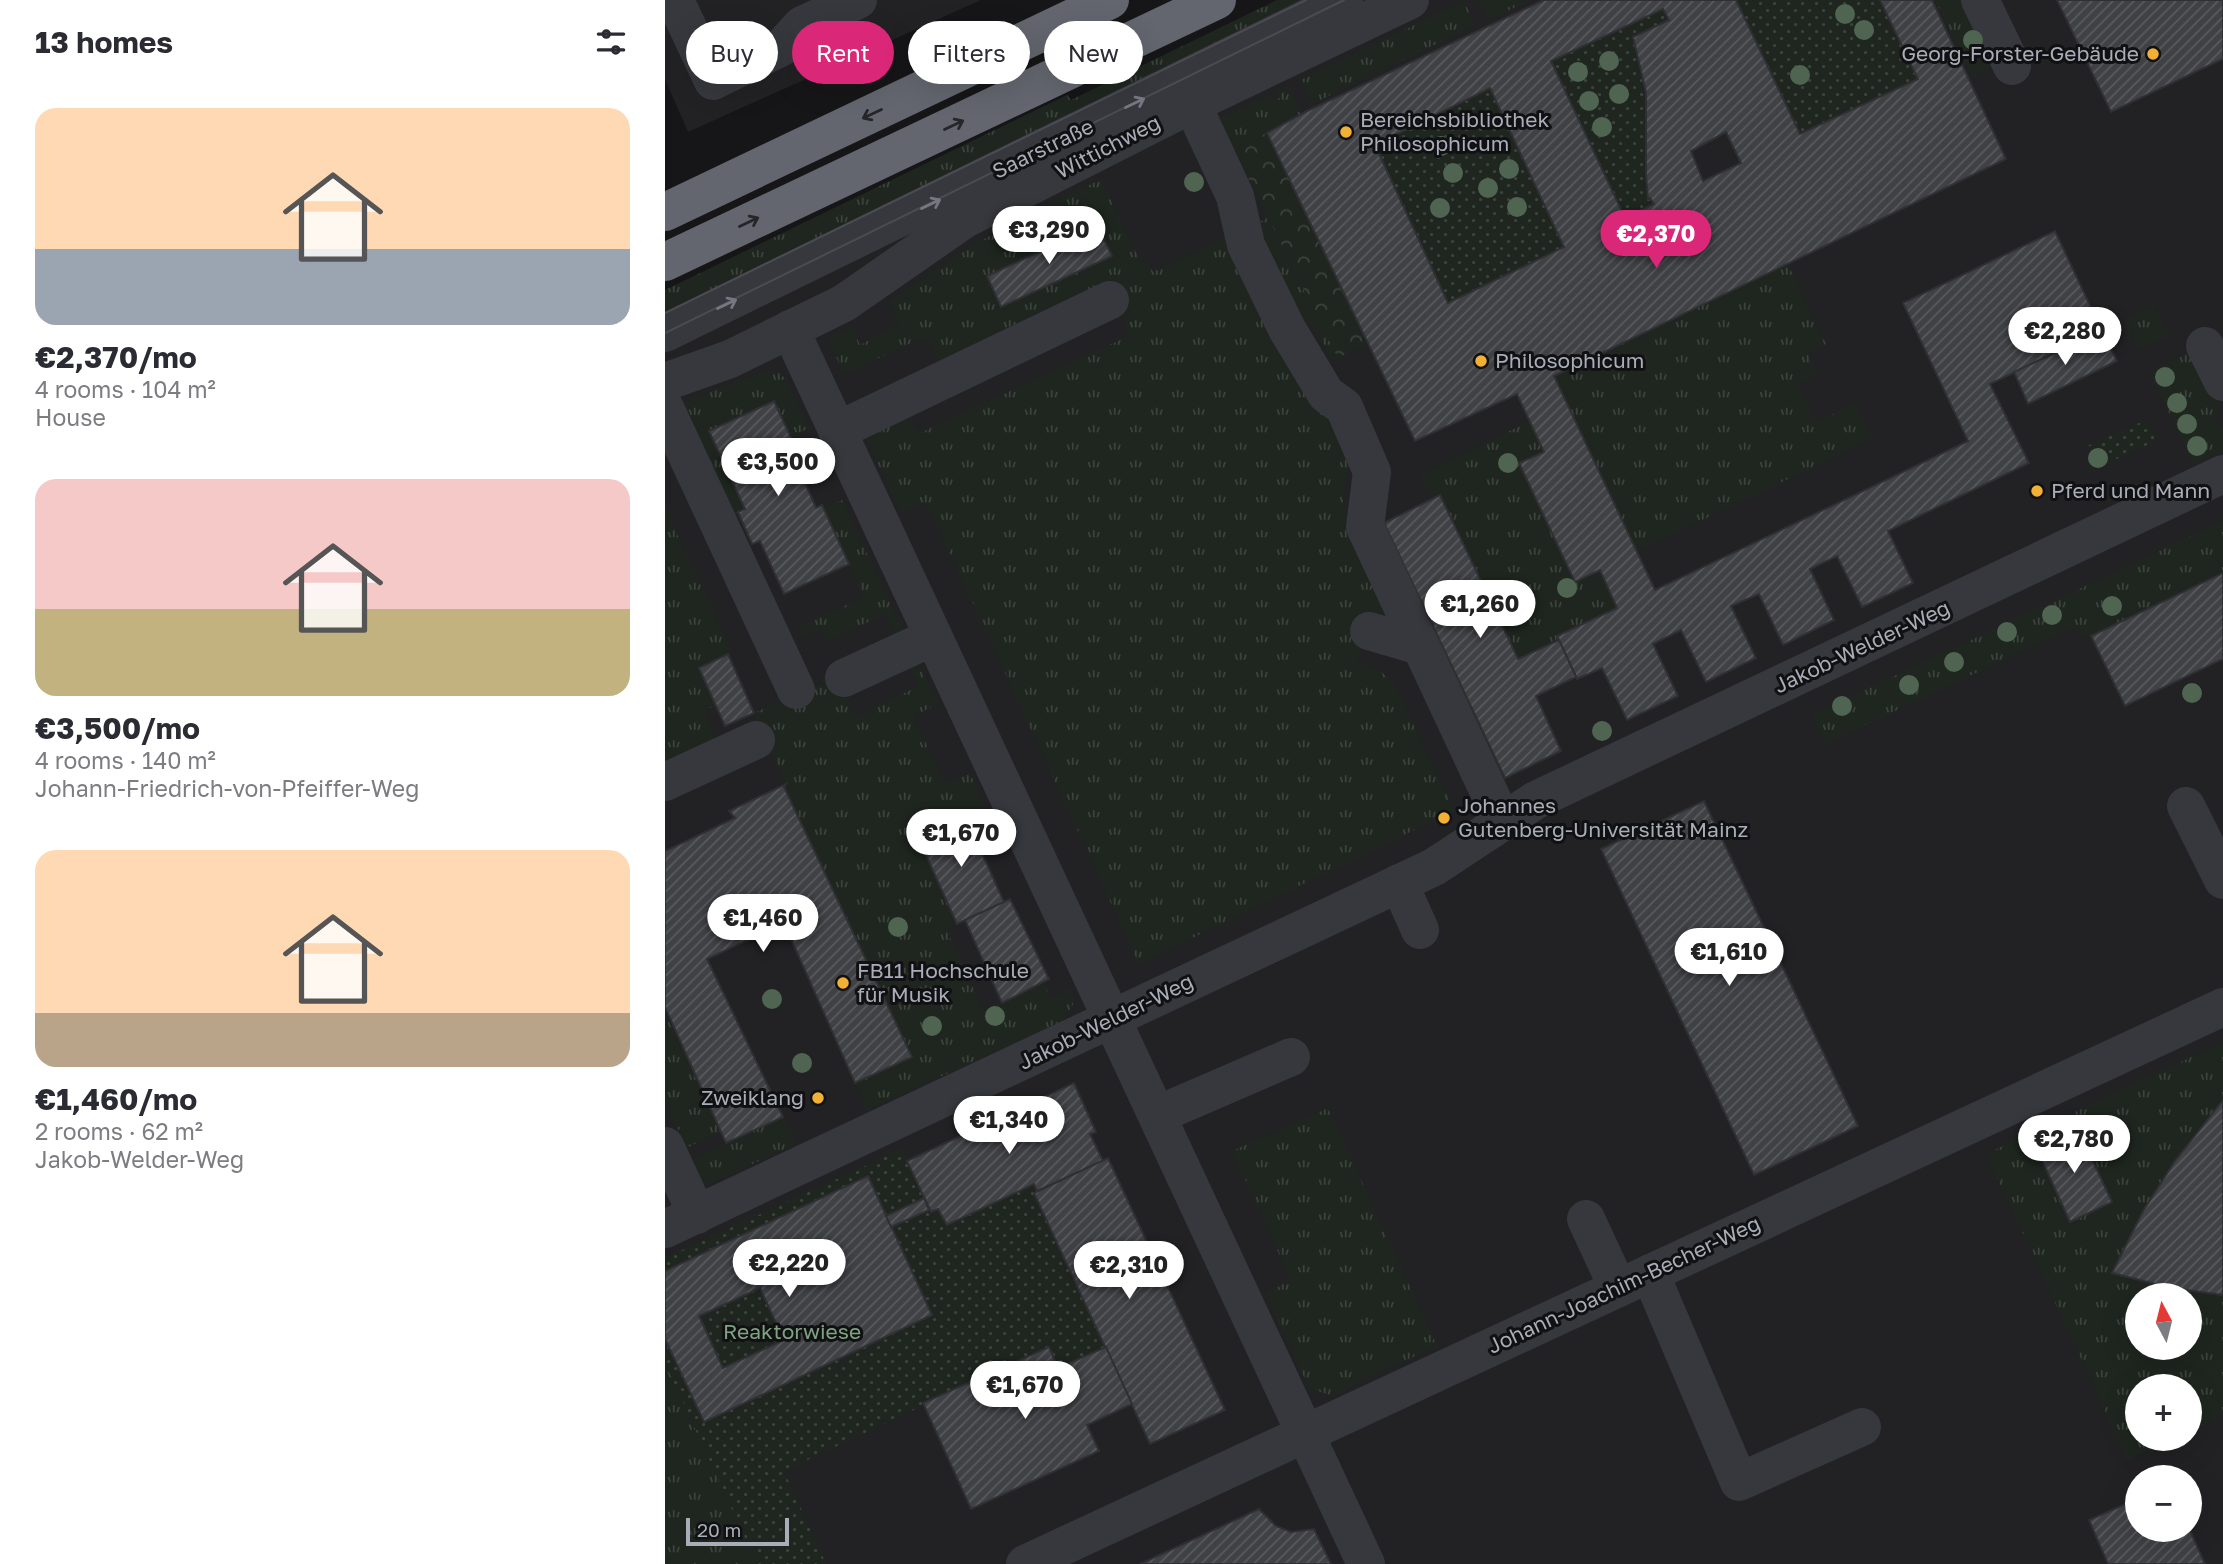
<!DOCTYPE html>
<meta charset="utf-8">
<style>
body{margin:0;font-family:"Golos Text",sans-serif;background:#f7f7f7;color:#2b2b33;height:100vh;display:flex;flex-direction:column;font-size:26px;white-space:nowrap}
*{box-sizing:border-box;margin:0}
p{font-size:23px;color:#7c7c81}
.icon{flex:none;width:38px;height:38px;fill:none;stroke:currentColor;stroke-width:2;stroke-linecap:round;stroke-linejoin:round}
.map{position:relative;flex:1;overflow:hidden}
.drawer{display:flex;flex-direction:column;background:#fff;width:665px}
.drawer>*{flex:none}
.guide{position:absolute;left:21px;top:21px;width:665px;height:63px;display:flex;gap:14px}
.needle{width:46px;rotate:353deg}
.buttons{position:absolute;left:1460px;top:1283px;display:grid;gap:14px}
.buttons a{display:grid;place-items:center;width:77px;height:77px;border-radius:50%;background:#fff;box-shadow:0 7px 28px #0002;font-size:35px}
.scale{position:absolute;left:21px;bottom:18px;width:103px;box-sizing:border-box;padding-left:7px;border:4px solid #a8adb8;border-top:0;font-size:19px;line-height:24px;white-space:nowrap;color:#a8adb8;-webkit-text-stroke:5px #111113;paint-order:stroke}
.price{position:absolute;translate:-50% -60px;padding:0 16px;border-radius:24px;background:#fff;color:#222;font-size:23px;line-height:46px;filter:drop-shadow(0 2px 4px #0008)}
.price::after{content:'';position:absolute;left:50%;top:42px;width:21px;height:16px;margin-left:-10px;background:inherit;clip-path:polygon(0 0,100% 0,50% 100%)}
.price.selected{background:#db2777;color:#fff}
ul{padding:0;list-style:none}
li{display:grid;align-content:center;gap:14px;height:371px;padding:0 35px}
li span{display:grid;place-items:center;height:217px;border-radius:21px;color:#555}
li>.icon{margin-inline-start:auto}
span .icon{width:126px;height:126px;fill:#fffc;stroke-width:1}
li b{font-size:30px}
h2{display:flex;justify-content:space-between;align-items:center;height:84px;padding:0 35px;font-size:30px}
.tag{padding:0 24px;border-radius:32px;background:#fff;box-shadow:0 7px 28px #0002;font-size:24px;line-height:63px}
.tag.selected{background:#db2777;color:#fff}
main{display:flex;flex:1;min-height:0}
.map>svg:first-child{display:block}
.built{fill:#222225;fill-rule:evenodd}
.grass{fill:url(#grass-tufts);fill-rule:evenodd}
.forest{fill:url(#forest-crowns)}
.park{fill:url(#park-dots)}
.building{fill:url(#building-hatch);stroke:#303034;stroke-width:2;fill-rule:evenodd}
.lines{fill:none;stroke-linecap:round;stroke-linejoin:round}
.minor{stroke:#37383d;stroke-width:38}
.highway{stroke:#63666e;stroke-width:38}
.tram{stroke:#4a4c52;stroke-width:2}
.tree{fill:#506452}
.oneway{stroke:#757881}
.oneway2{stroke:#26262a}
.poi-dot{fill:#f2b134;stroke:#111113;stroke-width:2.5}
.labels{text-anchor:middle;stroke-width:6;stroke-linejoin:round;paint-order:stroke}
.poi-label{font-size:21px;fill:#a8adb8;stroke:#111113;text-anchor:start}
.street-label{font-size:21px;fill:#a8adb8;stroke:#111113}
.park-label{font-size:21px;fill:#7fa381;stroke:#111113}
</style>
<main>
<section class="drawer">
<h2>13 homes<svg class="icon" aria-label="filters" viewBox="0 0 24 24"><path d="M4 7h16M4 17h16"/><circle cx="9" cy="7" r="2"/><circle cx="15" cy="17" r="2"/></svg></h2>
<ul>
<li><span style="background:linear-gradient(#ffd9b3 65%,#9aa5b1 0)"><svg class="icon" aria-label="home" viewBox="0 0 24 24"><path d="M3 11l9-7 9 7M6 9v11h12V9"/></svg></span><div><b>€2,370/mo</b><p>4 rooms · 104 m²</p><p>House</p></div></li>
<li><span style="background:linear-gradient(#f6c9c9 60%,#c2b280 0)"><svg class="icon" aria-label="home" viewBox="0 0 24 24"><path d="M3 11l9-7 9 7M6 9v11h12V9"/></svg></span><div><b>€3,500/mo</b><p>4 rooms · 140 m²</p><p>Johann-Friedrich-von-Pfeiffer-Weg</p></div></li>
<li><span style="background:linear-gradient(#ffd9b3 75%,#b9a48a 0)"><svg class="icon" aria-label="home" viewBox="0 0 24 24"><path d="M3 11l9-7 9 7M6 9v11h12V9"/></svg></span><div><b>€1,460/mo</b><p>2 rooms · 62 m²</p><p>Jakob-Welder-Weg</p></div></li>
</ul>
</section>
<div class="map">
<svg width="1558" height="1564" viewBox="0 0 1558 1564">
<defs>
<pattern id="grass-tufts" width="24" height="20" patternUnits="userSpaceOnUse" patternTransform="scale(1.75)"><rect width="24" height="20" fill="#1e261f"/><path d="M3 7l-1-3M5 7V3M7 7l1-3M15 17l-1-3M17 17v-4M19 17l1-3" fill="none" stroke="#3c433d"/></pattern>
<pattern id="forest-crowns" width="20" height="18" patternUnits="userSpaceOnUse" patternTransform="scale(1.75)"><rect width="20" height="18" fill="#1e261f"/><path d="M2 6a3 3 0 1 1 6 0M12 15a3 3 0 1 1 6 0" fill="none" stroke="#3c433d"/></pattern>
<pattern id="park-dots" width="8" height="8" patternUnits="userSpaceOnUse" patternTransform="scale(1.75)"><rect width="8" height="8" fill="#1e261f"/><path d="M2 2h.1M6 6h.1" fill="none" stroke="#3c433d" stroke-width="1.8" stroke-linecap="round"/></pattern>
<pattern id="building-hatch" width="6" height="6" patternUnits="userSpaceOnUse" patternTransform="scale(1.75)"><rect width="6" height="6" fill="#404145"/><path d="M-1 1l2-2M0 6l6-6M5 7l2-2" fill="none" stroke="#595a5e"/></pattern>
</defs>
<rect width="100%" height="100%" fill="#161618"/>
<g class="built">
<path d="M0 0H316L23 132 0 79Z"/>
<path d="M612 0H1558V1564H0V306ZM1472 1295H1524V1348H1472ZM1472 1386H1524V1438H1472ZM1472 1477H1524V1530H1472Z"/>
</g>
<g class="grass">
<path d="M612 0H663L0 322V290L402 95 406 100Z"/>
<path d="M814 0H865L824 20Z"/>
<path d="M1270 0H1307L1337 63 1307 77Z"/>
<path d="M799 1 810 25 647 104 636 80Z"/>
<path d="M623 86 637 116 569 149 555 119 604 95 607 101 615 98 612 91Z"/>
<path d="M436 179 476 263 482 261 488 272 566 235 652 413 663 407 686 456 677 496 730 622 705 617 691 663 715 671 728 682 790 810 474 964 266 512 260 503 236 513 201 438 235 411 255 433 466 335 456 311 462 310 447 278 273 361 261 336 179 374 163 339 187 328 195 345 235 325 224 302 313 242Z"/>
<path d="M602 218 673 358 666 361 648 323 637 318 584 228Z"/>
<path d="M1123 264 1161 344 1142 353 1152 375 1132 385 1151 422 1190 404 1207 439 972 551 889 376Z"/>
<path d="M1489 306 1504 335 1473 349 1459 321Z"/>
<path d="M1528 351 1557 412 1550 416 1558 432V451L1529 464 1484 372Z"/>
<path d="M101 371 113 373 120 378 144 428 134 433 139 444 149 440 165 472 146 481 108 401 44 431 80 509 66 516 15 404Z"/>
<path d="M865 421 879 452 854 464 910 582 935 570 952 608 853 659 775 495 767 498 755 475Z"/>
<path d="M177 500 239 633 230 637 220 614 162 641 156 629 140 637 135 627 199 597 159 508Z"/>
<path d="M0 508 67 652 34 668 51 705 39 711 52 740 0 764Z"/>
<path d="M1558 521V573L1418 639 1411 626 1160 744 1147 715Z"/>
<path d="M251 659 273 704 248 716 280 783 305 773 340 850 319 859 252 835 292 924 281 929 319 1011 378 982 386 999 406 988 408 1004 399 1020 203 1110 190 1083 246 1055 119 787 121 784 89 713 172 678 190 717 254 686 243 663Z"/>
<path d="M0 1013 55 1131 22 1148 0 1101Z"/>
<path d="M1558 1042V1100L1510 1161 1478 1211 1447 1273 1506 1288 1558 1295V1415L1524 1431V1386H1472V1438L1509 1439 1463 1460 1321 1154ZM1472 1295H1524V1348H1472Z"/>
<path d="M663 1108 772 1346 665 1395 644 1388 601 1293 626 1280 567 1151Z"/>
<path d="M118 1117 131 1144 39 1186 27 1159Z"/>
<path d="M0 1363 92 1564H0Z"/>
</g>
<path class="forest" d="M602 133 703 343 673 358 569 149Z"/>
<g class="park">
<path d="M1071 0H1215L1253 79 1135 134Z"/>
<path d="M998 9 1004 20 968 37C986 91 978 143 983 199L989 204 960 218 886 61Z"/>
<path d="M825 88 899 247 783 303 710 145Z"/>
<path d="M1481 420 1491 441 1432 468 1422 446Z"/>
<path d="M237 1149 264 1210 273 1209 282 1225 369 1184 372 1191 369 1193 441 1347 393 1368 383 1347 119 1471 161 1564H92L0 1363V1258Z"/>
</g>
<g class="building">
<path d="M879 0H1071L1135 134 1253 79 1215 0H1267L1341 159 889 376 990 590 1303 441 1238 303 1390 231 1437 331 1325 384 1364 463 1223 531 1248 583 1197 607 1172 556 1145 569 1169 620 1118 645 1094 594 1066 606 1091 658 1041 682 1016 630 988 644 1013 696 962 720 937 668 912 679 892 636 952 608 935 570 910 582 854 463 879 452 852 394 750 441 602 133 642 111ZM998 9 1004 20 968 37 981 92V176L983 199 985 198 989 204 960 218 886 61ZM825 88 899 247 783 303 710 145ZM1061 132 1076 163 1038 181 1026 151Z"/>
<path d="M1392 0H1558V59L1446 112Z"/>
<path d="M432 225 447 256 336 307 322 276Z"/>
<path d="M1437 331 1452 361 1363 404 1349 372Z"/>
<path d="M109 401 146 481 141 485 151 508 157 505 184 564 119 594 95 541 87 544 73 512 80 509 44 431Z"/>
<path d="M775 495 853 659 894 640 911 677 871 696 896 751 840 778 719 523Z"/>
<path d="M1558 573V659L1460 706 1426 636Z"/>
<path d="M63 654 89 713 60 726 34 668Z"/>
<path d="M121 784 119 787 247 1057 190 1083 119 923 42 959 118 1117 61 1143 0 1007V851L70 818 64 811Z"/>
<path d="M1039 801 1193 1126 1089 1175 936 849Z"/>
<path d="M299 813 339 902 292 924 252 835Z"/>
<path d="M345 899 384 979 337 1003 300 920Z"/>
<path d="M409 1083 431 1132 425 1134 438 1161 372 1191 369 1184 282 1225 273 1209 266 1212 242 1161Z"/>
<path d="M1558 1100V1295L1506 1288 1447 1273 1478 1211 1510 1161Z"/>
<path d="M1412 1127 1447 1202 1405 1222 1371 1147Z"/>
<path d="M443 1158 560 1410 485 1444 369 1193Z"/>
<path d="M203 1176 267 1315 39 1422 0 1339V1271ZM95 1288 119 1340 58 1368 34 1316Z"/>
<path d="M259 1198 264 1210 226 1227 221 1216Z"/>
<path d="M384 1347 393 1368 441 1347 467 1404 422 1425 434 1451 306 1509 258 1403Z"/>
<path d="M1472 1499V1530L1524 1528 1540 1564H1443L1424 1520Z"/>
<path d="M594 1509 611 1526 626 1532 649 1529 666 1564H475Z"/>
</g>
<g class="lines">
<g class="minor">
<path d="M10 0 48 81 117 47 137 25 193 0"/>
<path d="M1315 0 1347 66"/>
<path d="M527 104 570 196 581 245 622 329 661 394 679 407 707 472 700 527 837 820"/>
<path d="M125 329 701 1564"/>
<path d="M0 333 679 0"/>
<path d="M1540 346 1558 382"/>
<path d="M0 382 65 359 179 303 300 219 527 104 745 0"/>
<path d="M0 408 131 690"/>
<path d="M172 431 445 300"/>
<path d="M704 631 755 646"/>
<path d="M179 678 268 637"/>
<path d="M0 782 91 740"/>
<path d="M1521 806 1558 880"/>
<path d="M734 883 755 930"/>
<path d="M492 1115 626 1057"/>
<path d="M0 1146 32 1215"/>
<path d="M921 1219 953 1288"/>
<path d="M0 1229 769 867 871 800 1558 474"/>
<path d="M985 1273 1074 1482 1197 1427"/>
<path d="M360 1564 1558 1007"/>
</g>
<g class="highway">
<path d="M0 212 445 0"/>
<path d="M0 262 552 0"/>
</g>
<g class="tram">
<path d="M0 313 641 0"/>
<path d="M0 333 679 0"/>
</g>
</g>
<g class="tree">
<circle cx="1180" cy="14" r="10"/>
<circle cx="1199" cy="30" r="10"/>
<circle cx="1308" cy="40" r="10"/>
<circle cx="944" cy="61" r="10"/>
<circle cx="913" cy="72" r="10"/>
<circle cx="1135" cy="75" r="10"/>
<circle cx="954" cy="94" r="10"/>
<circle cx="924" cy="101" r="10"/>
<circle cx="937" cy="127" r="10"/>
<circle cx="776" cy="146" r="10"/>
<circle cx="844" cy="169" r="10"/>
<circle cx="788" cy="173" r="10"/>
<circle cx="529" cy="182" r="10"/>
<circle cx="823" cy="188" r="10"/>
<circle cx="852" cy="207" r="10"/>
<circle cx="775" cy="208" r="10"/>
<circle cx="1500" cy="377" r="10"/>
<circle cx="1512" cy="403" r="10"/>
<circle cx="1522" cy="424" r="10"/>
<circle cx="1532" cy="446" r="10"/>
<circle cx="1433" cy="458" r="10"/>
<circle cx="843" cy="463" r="10"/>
<circle cx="902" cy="588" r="10"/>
<circle cx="1447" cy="606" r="10"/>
<circle cx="1387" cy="615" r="10"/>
<circle cx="1342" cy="632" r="10"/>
<circle cx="1289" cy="662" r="10"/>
<circle cx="1244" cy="685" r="10"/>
<circle cx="1527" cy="693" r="10"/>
<circle cx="1177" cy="706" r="10"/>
<circle cx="937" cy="731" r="10"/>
<circle cx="233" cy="927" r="10"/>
<circle cx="107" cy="999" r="10"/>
<circle cx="330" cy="1016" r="10"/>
<circle cx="267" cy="1026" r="10"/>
<circle cx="137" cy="1063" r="10"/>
</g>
<defs><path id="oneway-shaft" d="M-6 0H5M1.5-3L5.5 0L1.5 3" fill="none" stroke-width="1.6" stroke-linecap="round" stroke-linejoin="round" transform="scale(1.75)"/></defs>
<g class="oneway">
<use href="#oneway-shaft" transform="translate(470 103) rotate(-26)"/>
<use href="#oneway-shaft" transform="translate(266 204) rotate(-26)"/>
<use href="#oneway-shaft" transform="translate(62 304) rotate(-26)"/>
</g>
<g class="oneway2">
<use href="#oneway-shaft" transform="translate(207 114) rotate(155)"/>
<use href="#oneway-shaft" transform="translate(289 125) rotate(-25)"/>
<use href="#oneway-shaft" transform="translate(84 222) rotate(-25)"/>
</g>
<g class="poi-dot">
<circle cx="1488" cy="54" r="7"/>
<circle cx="681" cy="132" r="7"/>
<circle cx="816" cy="361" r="7"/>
<circle cx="1372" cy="491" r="7"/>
<circle cx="779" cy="818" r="7"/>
<circle cx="178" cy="983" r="7"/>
<circle cx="153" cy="1098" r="7"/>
</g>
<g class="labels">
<g class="poi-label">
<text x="1474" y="61" text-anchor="end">Georg-Forster-Gebäude</text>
<text x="695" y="127">Bereichsbibliothek<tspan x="695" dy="24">Philosophicum</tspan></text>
<text x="830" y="368">Philosophicum</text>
<text x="1386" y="498">Pferd und Mann</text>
<text x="793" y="813">Johannes<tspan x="793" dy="24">Gutenberg-Universität Mainz</tspan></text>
<text x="192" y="978">FB11 Hochschule<tspan x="192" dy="24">für Musik</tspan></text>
<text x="139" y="1105" text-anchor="end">Zweiklang</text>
</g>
<g class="street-label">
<text transform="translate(443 147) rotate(-27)" y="7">Wittichweg</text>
<text transform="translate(378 149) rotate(-26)" y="7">Saarstraße</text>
<text transform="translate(1197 647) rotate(-25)" y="7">Jakob-Welder-Weg</text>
<text transform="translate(441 1022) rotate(-26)" y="7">Jakob-Welder-Weg</text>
<text transform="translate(959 1285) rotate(-25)" y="7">Johann-Joachim-Becher-Weg</text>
</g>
<g class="park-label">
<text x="127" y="1339">Reaktorwiese</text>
</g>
</g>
</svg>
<div class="buttons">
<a><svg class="needle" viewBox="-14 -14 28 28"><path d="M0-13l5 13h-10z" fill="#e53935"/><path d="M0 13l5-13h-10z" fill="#7c7c81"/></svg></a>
<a>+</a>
<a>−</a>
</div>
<div class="scale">20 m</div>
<b class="price" style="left:384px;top:266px">€3,290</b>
<b class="price selected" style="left:991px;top:270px">€2,370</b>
<b class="price" style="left:1400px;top:367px">€2,280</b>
<b class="price" style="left:113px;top:498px">€3,500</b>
<b class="price" style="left:815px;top:640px">€1,260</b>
<b class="price" style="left:296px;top:869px">€1,670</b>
<b class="price" style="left:98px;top:954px">€1,460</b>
<b class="price" style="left:1064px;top:988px">€1,610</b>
<b class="price" style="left:344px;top:1156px">€1,340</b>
<b class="price" style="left:1409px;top:1175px">€2,780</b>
<b class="price" style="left:124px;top:1299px">€2,220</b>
<b class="price" style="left:464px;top:1301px">€2,310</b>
<b class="price" style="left:360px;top:1421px">€1,670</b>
<div class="guide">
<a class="tag">Buy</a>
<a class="tag selected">Rent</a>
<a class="tag">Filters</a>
<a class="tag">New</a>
</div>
</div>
</main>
